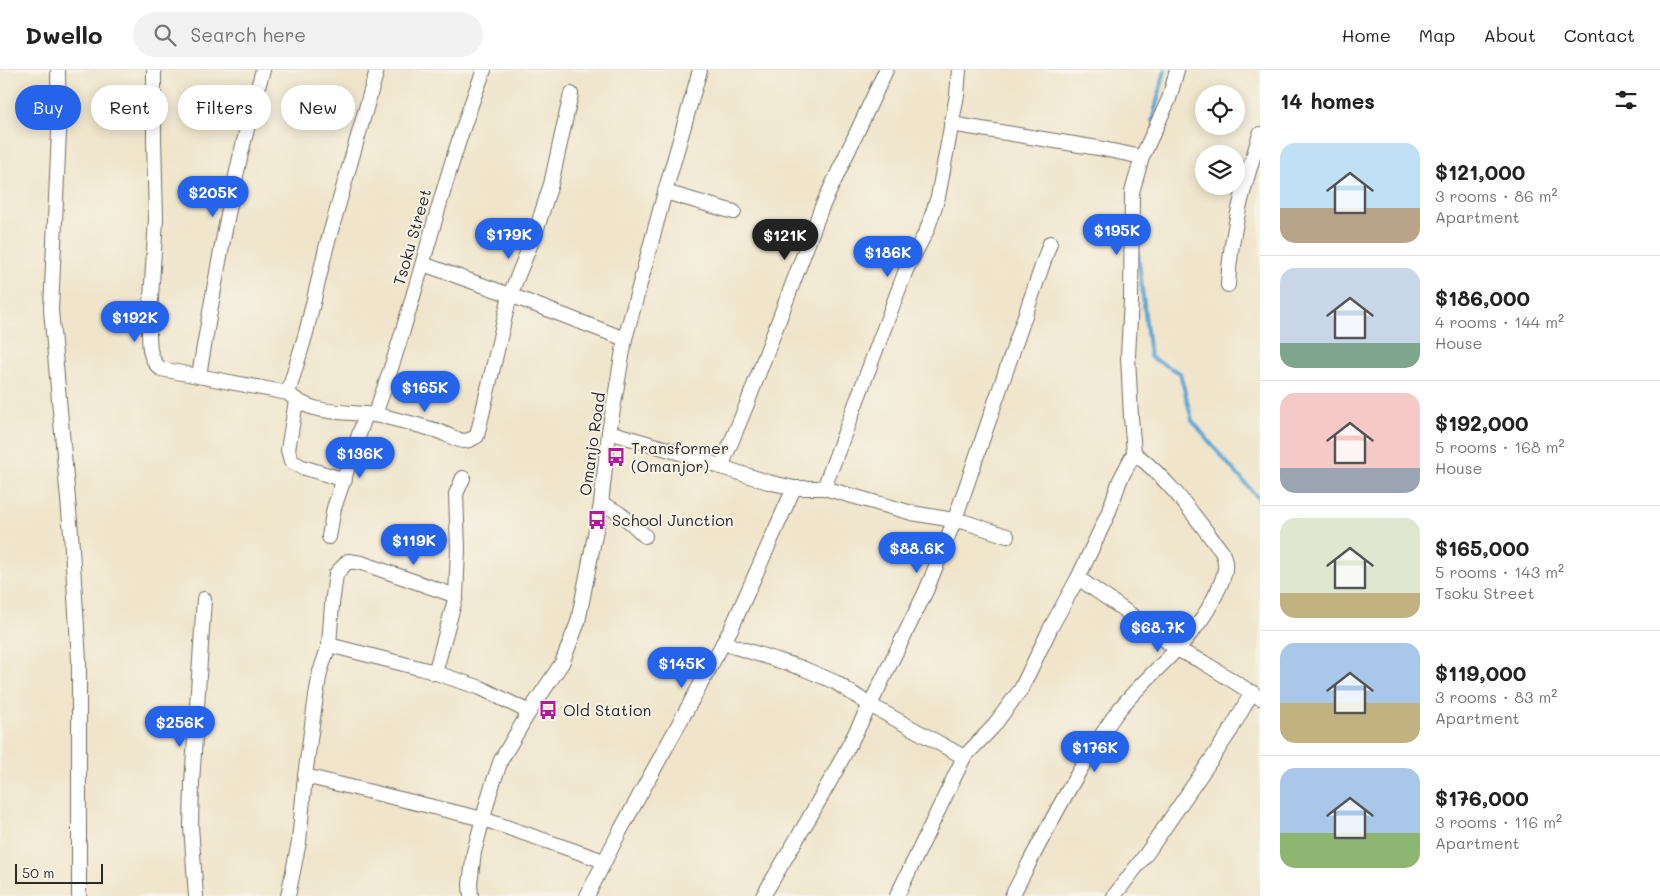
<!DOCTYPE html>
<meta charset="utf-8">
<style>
body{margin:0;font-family:Mali,sans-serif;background:#f2f2f2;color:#222;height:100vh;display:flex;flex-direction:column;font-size:19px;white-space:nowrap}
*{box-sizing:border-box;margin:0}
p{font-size:16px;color:#767676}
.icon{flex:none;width:28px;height:28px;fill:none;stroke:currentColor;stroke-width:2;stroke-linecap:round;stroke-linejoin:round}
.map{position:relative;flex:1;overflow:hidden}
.details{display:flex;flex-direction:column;background:#fff;width:400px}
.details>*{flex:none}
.top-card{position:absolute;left:15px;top:15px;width:475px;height:45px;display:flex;gap:10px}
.tools{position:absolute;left:1195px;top:15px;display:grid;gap:10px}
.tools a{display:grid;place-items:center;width:50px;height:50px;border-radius:50%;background:#fff;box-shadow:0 2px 12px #0003;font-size:25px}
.scale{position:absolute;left:15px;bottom:12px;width:88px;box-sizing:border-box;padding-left:5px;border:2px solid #2b2b2b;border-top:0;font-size:14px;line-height:18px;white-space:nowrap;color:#2b2b2b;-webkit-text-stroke:4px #f7f3e8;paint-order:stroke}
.price{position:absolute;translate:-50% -42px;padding:0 11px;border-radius:18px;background:#2563eb;color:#fff;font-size:16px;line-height:32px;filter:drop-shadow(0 1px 2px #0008)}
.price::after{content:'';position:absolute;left:50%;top:30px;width:15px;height:11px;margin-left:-8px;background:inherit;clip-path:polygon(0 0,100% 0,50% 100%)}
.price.current{background:#222;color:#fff}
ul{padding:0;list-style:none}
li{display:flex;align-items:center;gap:15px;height:125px;padding:0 20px}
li+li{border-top:1px solid #e0e0e0}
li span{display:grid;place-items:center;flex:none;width:140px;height:100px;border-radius:15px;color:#555}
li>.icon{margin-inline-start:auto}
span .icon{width:60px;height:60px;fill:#fffc;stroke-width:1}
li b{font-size:21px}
h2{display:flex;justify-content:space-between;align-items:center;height:60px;padding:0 20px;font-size:21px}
.chip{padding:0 18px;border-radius:22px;background:#fff;box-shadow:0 2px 12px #0003;font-size:18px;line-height:45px}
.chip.current{background:#2563eb;color:#fff}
header{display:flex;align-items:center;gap:30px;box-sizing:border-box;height:70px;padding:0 25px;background:#fff;border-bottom:1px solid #e0e0e0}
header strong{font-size:24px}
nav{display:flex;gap:28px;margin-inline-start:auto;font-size:18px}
.search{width:350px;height:45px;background:#f2f2f2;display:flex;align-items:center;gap:12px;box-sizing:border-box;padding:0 18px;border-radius:28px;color:#767676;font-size:19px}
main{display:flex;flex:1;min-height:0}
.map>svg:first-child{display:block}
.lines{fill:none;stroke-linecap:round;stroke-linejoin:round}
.stream{stroke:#5ca5d3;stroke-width:4}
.minor-casing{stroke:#706c63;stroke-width:16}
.minor{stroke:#fff;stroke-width:14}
.labels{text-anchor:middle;stroke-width:4;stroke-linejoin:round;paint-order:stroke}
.street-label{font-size:16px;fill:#2b2b2b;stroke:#f7f3e8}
.poi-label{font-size:16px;fill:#2b2b2b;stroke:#f7f3e8;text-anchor:start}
</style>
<header>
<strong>Dwello</strong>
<div class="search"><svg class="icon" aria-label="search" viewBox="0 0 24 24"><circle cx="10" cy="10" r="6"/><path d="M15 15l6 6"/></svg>Search here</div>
<nav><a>Home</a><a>Map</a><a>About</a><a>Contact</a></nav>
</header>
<main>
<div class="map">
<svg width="1260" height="826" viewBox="0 0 1260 826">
<rect width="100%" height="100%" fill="#f7f3e8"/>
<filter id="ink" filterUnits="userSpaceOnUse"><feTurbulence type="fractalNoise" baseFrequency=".02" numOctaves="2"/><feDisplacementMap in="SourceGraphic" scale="10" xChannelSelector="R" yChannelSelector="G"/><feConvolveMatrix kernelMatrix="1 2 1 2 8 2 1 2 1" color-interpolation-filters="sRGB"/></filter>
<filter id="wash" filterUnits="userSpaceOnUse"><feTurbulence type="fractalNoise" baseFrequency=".0096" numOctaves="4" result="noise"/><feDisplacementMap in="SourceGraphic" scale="20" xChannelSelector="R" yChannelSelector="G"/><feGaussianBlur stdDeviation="1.12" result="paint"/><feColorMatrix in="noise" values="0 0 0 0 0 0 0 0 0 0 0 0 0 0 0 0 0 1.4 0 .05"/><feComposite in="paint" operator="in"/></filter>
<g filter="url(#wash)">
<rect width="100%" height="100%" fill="#f0e5cb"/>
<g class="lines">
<g class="stream">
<path d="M1152 51 1165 0"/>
<path d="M1138 183 1150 287 1180 303 1192 350 1216 380 1260 430"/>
</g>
</g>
</g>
<g filter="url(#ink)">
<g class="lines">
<g class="minor-casing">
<g id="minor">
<path d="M58 0 59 62 51 240 71 463 79 590V826"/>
<path d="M154 0V69L156 149 149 260C149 275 149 290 161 299L288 323C315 350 357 338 390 348 406 352 422 356 438 361 446 364 454 369 463 371 469 371 472 369 477 366L510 225 536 161 551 114 571 24"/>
<path d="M951 54 1098 78 1142 87"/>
<path d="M665 122 734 142"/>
<path d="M423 194 510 225 625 269"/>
<path d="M1228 215C1230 163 1245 113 1260 64"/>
<path d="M199 305C217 203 233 100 263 0"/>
<path d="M288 323 306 263 326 178 377 0"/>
<path d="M296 331 288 380 291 391 302 397 345 410"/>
<path d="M375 344C417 231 440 112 484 0"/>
<path d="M609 362 704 390 721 397 768 412 794 418H824L912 443 965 452 1007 466"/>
<path d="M721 397 747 334 821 139 886 0"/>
<path d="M824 418 906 200 927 160 938 127 957 25 959 0"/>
<path d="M601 434C619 440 631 453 645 466"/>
<path d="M329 467 334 438 366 344"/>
<path d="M1078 508 1130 544 1178 580 1203 592 1260 628"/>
<path d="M723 573 802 598 835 612 870 635 964 687"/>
<path d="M329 575 427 600 481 618 529 642"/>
<path d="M435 603 456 526 458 479 456 424 463 408"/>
<path d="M305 706 483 749 604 791"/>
<path d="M196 826 191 756 192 713 204 529"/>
<path d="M288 826 299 772 305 706 316 626 320 602 329 575 332 534 336 504 348 491 362 493 456 526"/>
<path d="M471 826 470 814 474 782 490 722 501 690 529 642 562 593 578 552 601 434 609 362 625 269 665 122 700 0"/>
<path d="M587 826 620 761 732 557 794 418"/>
<path d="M763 826 808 750 835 702 870 635 926 521 955 449 1050 173"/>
<path d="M897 826 964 687 992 658 1021 619 1051 557 1078 508 1108 444 1120 410 1134 383 1131 347 1128 286 1131 230 1132 122 1142 87 1169 29 1177 0"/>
<path d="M1012 826C1035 782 1057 738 1083 695 1094 677 1105 658 1118 641 1148 603 1189 576 1212 532 1217 522 1227 504 1225 493 1225 489 1223 485 1222 482 1195 447 1170 410 1134 383"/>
<path d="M1114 826 1147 783 1213 687 1231 660 1252 622"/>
</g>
</g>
<use href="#minor" class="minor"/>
</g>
</g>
<defs>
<g id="bus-bare" transform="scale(1.5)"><path d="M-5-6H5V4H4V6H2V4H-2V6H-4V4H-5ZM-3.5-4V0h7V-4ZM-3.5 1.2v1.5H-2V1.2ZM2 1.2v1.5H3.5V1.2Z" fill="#b5179e" stroke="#f7f3e8" stroke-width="2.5" paint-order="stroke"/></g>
</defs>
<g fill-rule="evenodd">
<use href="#bus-bare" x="616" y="387"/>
<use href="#bus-bare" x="597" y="450"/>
<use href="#bus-bare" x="548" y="640"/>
</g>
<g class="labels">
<g class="street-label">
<text transform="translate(412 167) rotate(-74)" y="6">Tsoku Street</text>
<text transform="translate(592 374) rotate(-82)" y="6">Omanjo Road</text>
</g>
<g class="poi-label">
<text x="631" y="384">Transformer<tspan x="631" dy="18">(Omanjor)</tspan></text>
<text x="612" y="456">School Junction</text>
<text x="563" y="646">Old Station</text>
</g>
</g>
</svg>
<div class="tools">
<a><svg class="icon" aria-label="locate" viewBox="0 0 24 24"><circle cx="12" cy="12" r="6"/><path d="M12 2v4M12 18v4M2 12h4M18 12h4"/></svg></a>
<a><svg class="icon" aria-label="layers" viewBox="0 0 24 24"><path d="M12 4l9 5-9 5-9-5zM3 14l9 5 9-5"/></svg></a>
</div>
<div class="scale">50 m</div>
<b class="price" style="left:213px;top:148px">$205K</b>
<b class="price" style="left:1117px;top:186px">$195K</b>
<b class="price" style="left:509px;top:190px">$179K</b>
<b class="price current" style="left:785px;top:191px">$121K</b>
<b class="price" style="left:888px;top:208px">$186K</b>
<b class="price" style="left:135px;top:273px">$192K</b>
<b class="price" style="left:425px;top:343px">$165K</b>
<b class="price" style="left:360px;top:409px">$136K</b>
<b class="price" style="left:414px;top:496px">$119K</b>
<b class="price" style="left:917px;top:504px">$88.6K</b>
<b class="price" style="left:1158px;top:583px">$68.7K</b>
<b class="price" style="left:682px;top:619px">$145K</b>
<b class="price" style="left:180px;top:678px">$256K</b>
<b class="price" style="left:1095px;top:703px">$176K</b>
<div class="top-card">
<a class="chip current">Buy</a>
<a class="chip">Rent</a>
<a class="chip">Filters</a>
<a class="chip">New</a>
</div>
</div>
<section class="details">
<h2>14 homes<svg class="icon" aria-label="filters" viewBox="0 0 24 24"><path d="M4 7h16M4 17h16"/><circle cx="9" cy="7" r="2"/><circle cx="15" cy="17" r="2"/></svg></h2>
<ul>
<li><span style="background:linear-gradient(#bfe0f5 65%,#b9a48a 0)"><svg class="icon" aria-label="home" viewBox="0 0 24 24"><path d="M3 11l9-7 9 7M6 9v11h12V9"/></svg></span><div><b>$121,000</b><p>3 rooms · 86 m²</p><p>Apartment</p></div></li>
<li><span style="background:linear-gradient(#c9d6e8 75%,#7fa58c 0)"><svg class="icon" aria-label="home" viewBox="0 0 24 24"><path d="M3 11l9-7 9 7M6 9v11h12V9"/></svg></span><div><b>$186,000</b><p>4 rooms · 144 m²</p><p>House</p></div></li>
<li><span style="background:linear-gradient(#f6c9c9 75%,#9aa5b1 0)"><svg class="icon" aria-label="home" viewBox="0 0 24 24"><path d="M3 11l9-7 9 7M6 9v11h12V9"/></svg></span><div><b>$192,000</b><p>5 rooms · 168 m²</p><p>House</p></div></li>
<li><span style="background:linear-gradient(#dfe7d0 75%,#c2b280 0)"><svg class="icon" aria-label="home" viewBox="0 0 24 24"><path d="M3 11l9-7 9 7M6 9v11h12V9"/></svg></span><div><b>$165,000</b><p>5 rooms · 143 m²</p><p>Tsoku Street</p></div></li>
<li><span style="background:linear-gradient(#a9c7e8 60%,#c2b280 0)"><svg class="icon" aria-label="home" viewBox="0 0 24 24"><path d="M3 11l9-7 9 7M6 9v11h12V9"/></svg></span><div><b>$119,000</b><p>3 rooms · 83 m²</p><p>Apartment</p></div></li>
<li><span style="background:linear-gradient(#a9c7e8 65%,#8fb573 0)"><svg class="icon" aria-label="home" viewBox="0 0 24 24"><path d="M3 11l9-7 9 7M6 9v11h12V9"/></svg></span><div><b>$176,000</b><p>3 rooms · 116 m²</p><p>Apartment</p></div></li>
</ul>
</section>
</main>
